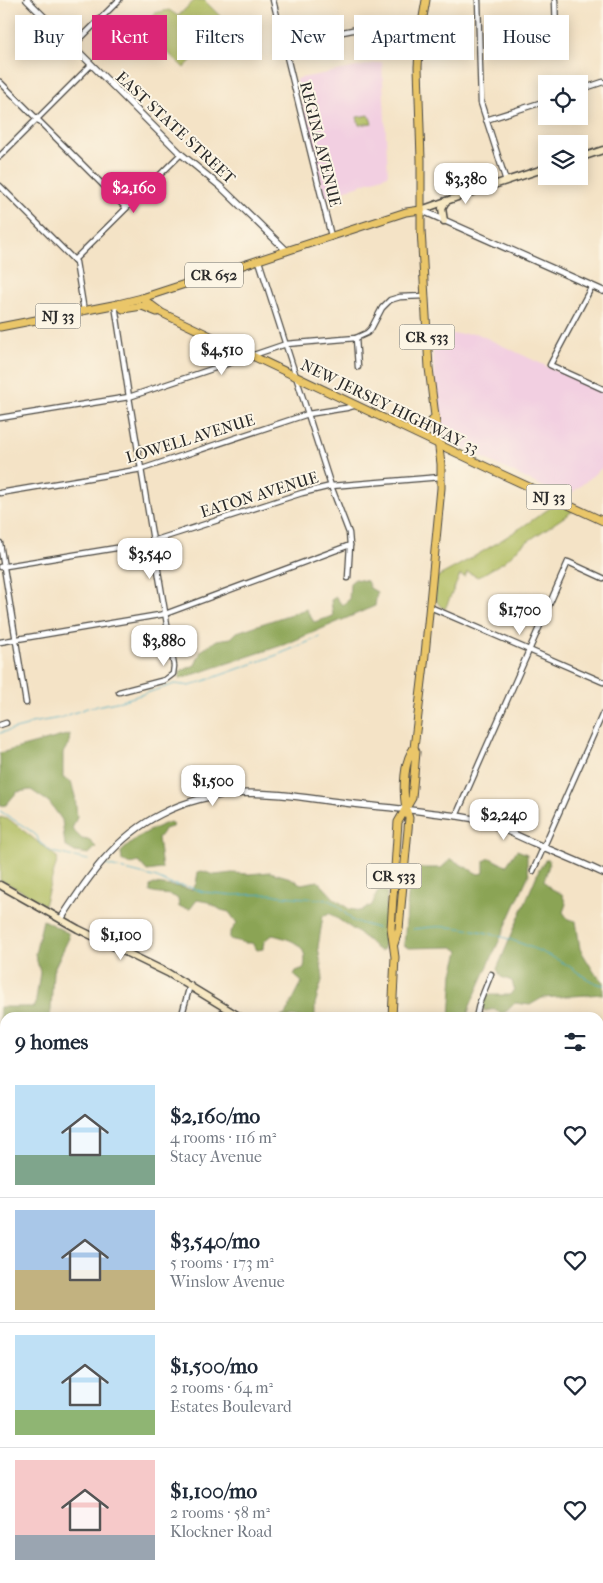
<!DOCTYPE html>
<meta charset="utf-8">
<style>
body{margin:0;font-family:"IM FELL French Canon",serif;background:#f2f2f3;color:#1f2937;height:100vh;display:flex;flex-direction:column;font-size:19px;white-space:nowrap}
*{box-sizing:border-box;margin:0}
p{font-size:16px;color:#747a83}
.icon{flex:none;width:28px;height:28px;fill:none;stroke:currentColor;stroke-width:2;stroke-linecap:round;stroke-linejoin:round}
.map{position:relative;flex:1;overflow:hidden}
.panel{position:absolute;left:0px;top:1012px;width:604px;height:571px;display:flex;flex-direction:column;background:#fff;border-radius:15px 15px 0 0;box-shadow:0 2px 12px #0003}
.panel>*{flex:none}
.guide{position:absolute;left:15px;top:15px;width:574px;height:45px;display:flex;gap:10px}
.fabs{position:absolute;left:538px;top:75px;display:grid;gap:10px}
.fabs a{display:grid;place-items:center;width:50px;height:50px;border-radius:0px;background:#fff;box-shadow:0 2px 12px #0003;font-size:25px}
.price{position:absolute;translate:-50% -42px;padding:0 11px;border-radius:10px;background:#fff;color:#222;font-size:16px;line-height:32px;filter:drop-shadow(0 1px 2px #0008)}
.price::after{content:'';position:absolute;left:50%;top:30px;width:15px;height:11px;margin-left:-8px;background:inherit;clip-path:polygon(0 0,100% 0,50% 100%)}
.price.on{background:#db2777;color:#fff}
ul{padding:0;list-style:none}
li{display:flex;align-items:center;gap:15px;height:125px;padding:0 15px}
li+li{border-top:1px solid #e0e1e3}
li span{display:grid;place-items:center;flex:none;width:140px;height:100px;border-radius:0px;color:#555}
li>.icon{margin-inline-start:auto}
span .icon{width:60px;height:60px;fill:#fffc;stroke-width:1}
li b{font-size:21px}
h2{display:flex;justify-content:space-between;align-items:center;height:60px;padding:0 15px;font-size:21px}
.chip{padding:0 18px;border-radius:0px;background:#fff;box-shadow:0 2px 12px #0003;font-size:18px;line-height:45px}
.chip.on{background:#db2777;color:#fff}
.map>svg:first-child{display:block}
.built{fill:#f2cfe1}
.green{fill:#afbc5e;stroke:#6d7444}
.forest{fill:#8ba455;stroke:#5b6840}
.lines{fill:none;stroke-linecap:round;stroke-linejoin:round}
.stream{stroke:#43aac3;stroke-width:1}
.minor-casing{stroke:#494742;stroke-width:7}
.tertiary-casing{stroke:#494742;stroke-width:8}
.secondary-casing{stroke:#494742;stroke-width:9}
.primary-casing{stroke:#494742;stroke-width:9}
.minor{stroke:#fff;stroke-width:4.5}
.tertiary{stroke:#fff;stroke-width:5.5}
.secondary{stroke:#f7e8c3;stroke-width:6}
.primary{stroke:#eac669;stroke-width:7}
.labels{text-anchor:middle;stroke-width:4;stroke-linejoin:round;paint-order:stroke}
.shield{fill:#fcf5e5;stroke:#6a6863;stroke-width:1}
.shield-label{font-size:15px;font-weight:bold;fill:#2b2b2b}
.street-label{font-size:16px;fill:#2b2b2b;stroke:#fcf5e5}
</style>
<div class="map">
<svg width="603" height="1583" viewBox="0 0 603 1583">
<rect width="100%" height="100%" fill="#fcf5e5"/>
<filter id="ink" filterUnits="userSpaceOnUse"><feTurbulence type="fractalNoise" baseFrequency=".02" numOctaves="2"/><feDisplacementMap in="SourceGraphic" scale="10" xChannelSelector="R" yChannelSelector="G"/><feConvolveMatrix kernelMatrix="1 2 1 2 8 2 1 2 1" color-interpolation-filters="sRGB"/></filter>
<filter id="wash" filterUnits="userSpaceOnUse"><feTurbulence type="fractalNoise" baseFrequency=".0096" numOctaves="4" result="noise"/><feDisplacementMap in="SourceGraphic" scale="20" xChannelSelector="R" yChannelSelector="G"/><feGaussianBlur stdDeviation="1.12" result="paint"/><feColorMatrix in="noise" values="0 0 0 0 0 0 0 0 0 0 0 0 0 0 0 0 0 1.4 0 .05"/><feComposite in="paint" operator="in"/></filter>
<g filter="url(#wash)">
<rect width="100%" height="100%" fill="#f4e3c6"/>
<g class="built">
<path d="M382 62 388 175 324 198 296 79Z"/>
<path d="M476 333 603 393V467L566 498 446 440 442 437 436 397 431 336Z"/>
<path d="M599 1273 603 1276V1342L599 1349Z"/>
</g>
<g class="green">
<path d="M195 0H204L228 24 184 68 155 40 162 32 153 17 154 13 169 10 178 16Z"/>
<path d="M148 29 153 42 147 48 136 37 144 30Z"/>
<path d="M223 34 228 39C227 45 221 50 215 50L213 47V42L217 41Z"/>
<path d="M369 115 372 123 359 125 357 117Z"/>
<path d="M557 503 573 511 522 545 505 561 478 577 467 572 465 577 460 575 445 609C431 602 436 590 437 577 479 555 519 530 557 503Z"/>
<path d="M0 817 10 820 58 858 44 905 22 891 0 880Z"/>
<path d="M603 1368V1414L599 1413V1375Z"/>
<path d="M599 1425 603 1426V1558L599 1563Z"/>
<path d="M480 1579H587L584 1583H573L563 1579 560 1583H484Z"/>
</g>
<g class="forest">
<path d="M355 579 367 581 370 588 377 592 375 606 286 644 180 679 179 672 195 665 201 651 217 640 231 638 237 632 306 609 314 622 333 616 331 600 336 597 342 605 349 600 350 583Z"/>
<path d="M70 734 69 743 63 753V778L71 782 75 796 77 817 72 829 82 839 89 840 96 847 89 854 75 852 65 846 62 820 49 802 31 790 17 792 6 805 0 806V753Z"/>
<path d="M170 822 173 824 172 827 164 829 162 833 158 838 162 869 147 871 139 862 131 864 122 861 121 852C138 836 148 830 170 822Z"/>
<path d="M517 850 527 854V865L529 874 470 1006 467 1017H446H450L453 974 459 951 453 947 408 948 404 945 409 885 411 875 421 868H441L451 859 478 874 484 873V861L490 858 506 866Z"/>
<path d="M545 860H549V865L544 881 550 888 562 894 566 904 563 912 568 919 576 921 580 949 594 972 603 982V994L542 998 530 1005 515 1003 506 1012 500 1014 495 1009 485 1011 481 1005 486 995H510L514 989 512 981 501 977 497 969 539 870Z"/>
<path d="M202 871 215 875 232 873 250 874 270 872 291 878 301 884 318 881 334 898 349 909 361 911 372 905 377 893 382 890 387 892 384 949 380 951C374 948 371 942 365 938 353 929 341 921 329 913L323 916 318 947 323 977 315 1004V1017H280L285 1015 302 982 294 975 296 971 304 968C309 944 292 940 273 935 266 938 263 941 263 949L257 950 252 943H245L230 939V933L237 923 229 912 221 910 208 902 197 900 190 909 179 907 178 899C169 892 162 896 150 892V886L154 884 180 887 192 890 196 884 198 872Z"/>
<path d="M43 920 68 933 69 938 53 971 51 1011 49 1017 5 1018V1025L0 1022V1007H35L40 972 35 954Z"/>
<path d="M0 1151 5 1152V1485L0 1481Z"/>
<path d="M0 1498 5 1501V1579H227L230 1583H0Z"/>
<path d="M256 1579H407L401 1581 400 1583H254Z"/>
<path d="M453 1579H480L484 1583H459Z"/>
</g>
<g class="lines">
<g class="stream">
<path d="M0 733 27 726 31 723 60 718 87 708 121 701 175 684 190 686 277 655 320 637"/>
<path d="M0 811 28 829 37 836 39 842 52 852 88 860"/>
<path d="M106 865 157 878 170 884 189 887 203 892 233 895 271 894 282 896 329 900 338 906 353 921 377 928"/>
<path d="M413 929C424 928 436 926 447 927 487 929 525 943 560 961 575 968 586 982 603 985"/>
<path d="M599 1533 603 1531"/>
<path d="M579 1579 581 1580"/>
<path d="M381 1583 385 1579"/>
<path d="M520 1583 523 1579"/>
<path d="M542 1583 543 1579"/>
</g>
</g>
</g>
<g filter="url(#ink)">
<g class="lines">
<g class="minor-casing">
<g id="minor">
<path d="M273 0 331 236"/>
<path d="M478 0 481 103 506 181"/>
<path d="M555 0 556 33"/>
<path d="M284 44 377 25 394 27 420 34"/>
<path d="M73 46 119 0"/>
<path d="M0 82 126 208"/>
<path d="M579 90 603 82"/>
<path d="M486 120 546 101"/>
<path d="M0 156 91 65"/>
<path d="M0 186 76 262 84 311"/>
<path d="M74 260 181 154"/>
<path d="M259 261 331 486 349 533 350 545 348 578"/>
<path d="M592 286 550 365 603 389"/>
<path d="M115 305 129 397 174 666 173 674 165 680 119 692"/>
<path d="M356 338 358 367"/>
<path d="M0 418 129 397 286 344 356 338 367 333 371 329 382 308 390 300 400 297 425 296"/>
<path d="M0 493 142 469 308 414 346 408 357 405"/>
<path d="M153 541 302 493 331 486 441 477"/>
<path d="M0 543 26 703"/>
<path d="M0 567 153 542"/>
<path d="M430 607 603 682"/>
<path d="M0 642 165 614 350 545"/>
<path d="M0 725 6 723"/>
<path d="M456 816 568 562 603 578"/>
<path d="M533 871 603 713"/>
<path d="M181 1018 190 985"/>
<path d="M476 1018 479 1004 491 974"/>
<path d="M599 1028H603"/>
<path d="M599 1147 603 1140"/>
<path d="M599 1166 603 1168"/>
<path d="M599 1209 603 1203"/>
<path d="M599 1419 603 1420"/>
</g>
</g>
<g class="tertiary-casing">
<g id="tertiary">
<path d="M27 0 181 154 221 187 287 251"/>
<path d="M421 210 603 291"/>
<path d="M61 919C88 877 115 837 161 814 228 780 284 796 354 804 380 807 407 809 433 813 448 815 463 816 478 820 497 825 515 835 534 843 557 853 580 862 603 873"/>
<path d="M0 1490 5 1493"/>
</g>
</g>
<g class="secondary-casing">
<g id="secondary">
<path d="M579 158 603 150"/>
<path d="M421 210 466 194 546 168"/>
<path d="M444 221 442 208 446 201"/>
<path d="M0 885 78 929 168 973 242 1018"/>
<path d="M599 1257 603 1260"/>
</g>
</g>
<g class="primary-casing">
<g id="primary">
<path d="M142 298 162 313 499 473 603 521"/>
<path d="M118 304 123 309 142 306 157 312"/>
<path d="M0 327 118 304 142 298 406 212 421 210"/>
<path d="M411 430C424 429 427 428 435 417"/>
<path d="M394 944 399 929 409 818C402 801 402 763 414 748L424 665 441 488V464L429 368 421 229V160L418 67 420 34 426 0"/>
<path d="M392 1018 395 957 391 928 398 822 412 798 416 752 414 748"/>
<path d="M245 1583 247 1579"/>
</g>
</g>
<use href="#minor" class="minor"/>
<use href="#tertiary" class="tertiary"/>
<use href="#secondary" class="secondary"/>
<use href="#primary" class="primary"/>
</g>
</g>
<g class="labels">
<g class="shield">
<rect x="185" y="262.5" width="58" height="25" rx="4"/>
<rect x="35.5" y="303.5" width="45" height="25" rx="4"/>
<rect x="399.5" y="324.5" width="55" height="25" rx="4"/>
<rect x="526.5" y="484.5" width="45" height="25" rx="4"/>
<rect x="366.5" y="863.5" width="55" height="25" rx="4"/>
</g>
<g class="shield-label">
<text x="214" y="280">CR 652</text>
<text x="58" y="321">NJ 33</text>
<text x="427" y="342">CR 533</text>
<text x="549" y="502">NJ 33</text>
<text x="394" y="881">CR 533</text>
</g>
<g class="street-label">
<text transform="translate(176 127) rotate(43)" y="6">EAST STATE STREET</text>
<text transform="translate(321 144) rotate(76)" y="6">REGINA AVENUE</text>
<text transform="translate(390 406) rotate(26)" y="6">NEW JERSEY HIGHWAY 33</text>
<text transform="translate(190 438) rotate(-17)" y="6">LOWELL AVENUE</text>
<text transform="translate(259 494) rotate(-17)" y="6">EATON AVENUE</text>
</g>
</g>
</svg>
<div class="fabs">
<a><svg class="icon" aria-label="locate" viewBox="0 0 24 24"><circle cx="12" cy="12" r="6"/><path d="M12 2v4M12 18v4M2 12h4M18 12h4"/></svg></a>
<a><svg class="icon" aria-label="layers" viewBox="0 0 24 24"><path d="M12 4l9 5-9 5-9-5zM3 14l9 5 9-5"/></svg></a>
</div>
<b class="price" style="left:466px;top:205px">$3,380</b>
<b class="price on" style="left:134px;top:214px">$2,160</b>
<b class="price" style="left:222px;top:376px">$4,510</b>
<b class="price" style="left:150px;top:580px">$3,540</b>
<b class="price" style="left:520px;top:636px">$1,700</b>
<b class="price" style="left:164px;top:667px">$3,880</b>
<b class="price" style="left:213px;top:807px">$1,500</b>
<b class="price" style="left:504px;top:841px">$2,240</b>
<b class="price" style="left:121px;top:961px">$1,100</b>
<div class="guide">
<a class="chip">Buy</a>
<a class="chip on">Rent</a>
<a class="chip">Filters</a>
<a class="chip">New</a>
<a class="chip">Apartment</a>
<a class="chip">House</a>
</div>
<section class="panel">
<h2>9 homes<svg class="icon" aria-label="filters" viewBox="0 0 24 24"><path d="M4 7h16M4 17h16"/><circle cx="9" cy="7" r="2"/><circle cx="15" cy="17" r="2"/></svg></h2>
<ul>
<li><span style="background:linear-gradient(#bfe0f5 70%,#7fa58c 0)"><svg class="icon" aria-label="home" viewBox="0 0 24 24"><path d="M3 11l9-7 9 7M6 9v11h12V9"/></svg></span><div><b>$2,160/mo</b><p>4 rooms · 116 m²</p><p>Stacy Avenue</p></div><svg class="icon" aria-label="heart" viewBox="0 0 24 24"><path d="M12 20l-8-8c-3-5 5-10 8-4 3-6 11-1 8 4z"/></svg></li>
<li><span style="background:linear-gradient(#a9c7e8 60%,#c2b280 0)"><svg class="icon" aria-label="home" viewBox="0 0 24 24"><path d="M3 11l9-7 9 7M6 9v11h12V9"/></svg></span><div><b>$3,540/mo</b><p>5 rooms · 173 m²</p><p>Winslow Avenue</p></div><svg class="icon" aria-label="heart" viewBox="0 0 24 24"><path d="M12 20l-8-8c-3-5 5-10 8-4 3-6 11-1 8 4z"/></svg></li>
<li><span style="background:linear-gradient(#bfe0f5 75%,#8fb573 0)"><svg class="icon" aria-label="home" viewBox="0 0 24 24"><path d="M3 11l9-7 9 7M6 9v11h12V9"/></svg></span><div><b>$1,500/mo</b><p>2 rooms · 64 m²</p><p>Estates Boulevard</p></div><svg class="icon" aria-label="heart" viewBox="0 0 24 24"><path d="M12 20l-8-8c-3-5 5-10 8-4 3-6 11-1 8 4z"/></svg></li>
<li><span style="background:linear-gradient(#f6c9c9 75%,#9aa5b1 0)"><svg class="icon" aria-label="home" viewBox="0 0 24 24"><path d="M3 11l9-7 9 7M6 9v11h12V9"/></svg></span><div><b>$1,100/mo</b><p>2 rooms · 58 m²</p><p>Klockner Road</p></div><svg class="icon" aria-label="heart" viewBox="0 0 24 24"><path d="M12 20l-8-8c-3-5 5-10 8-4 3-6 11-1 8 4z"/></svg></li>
</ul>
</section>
</div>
